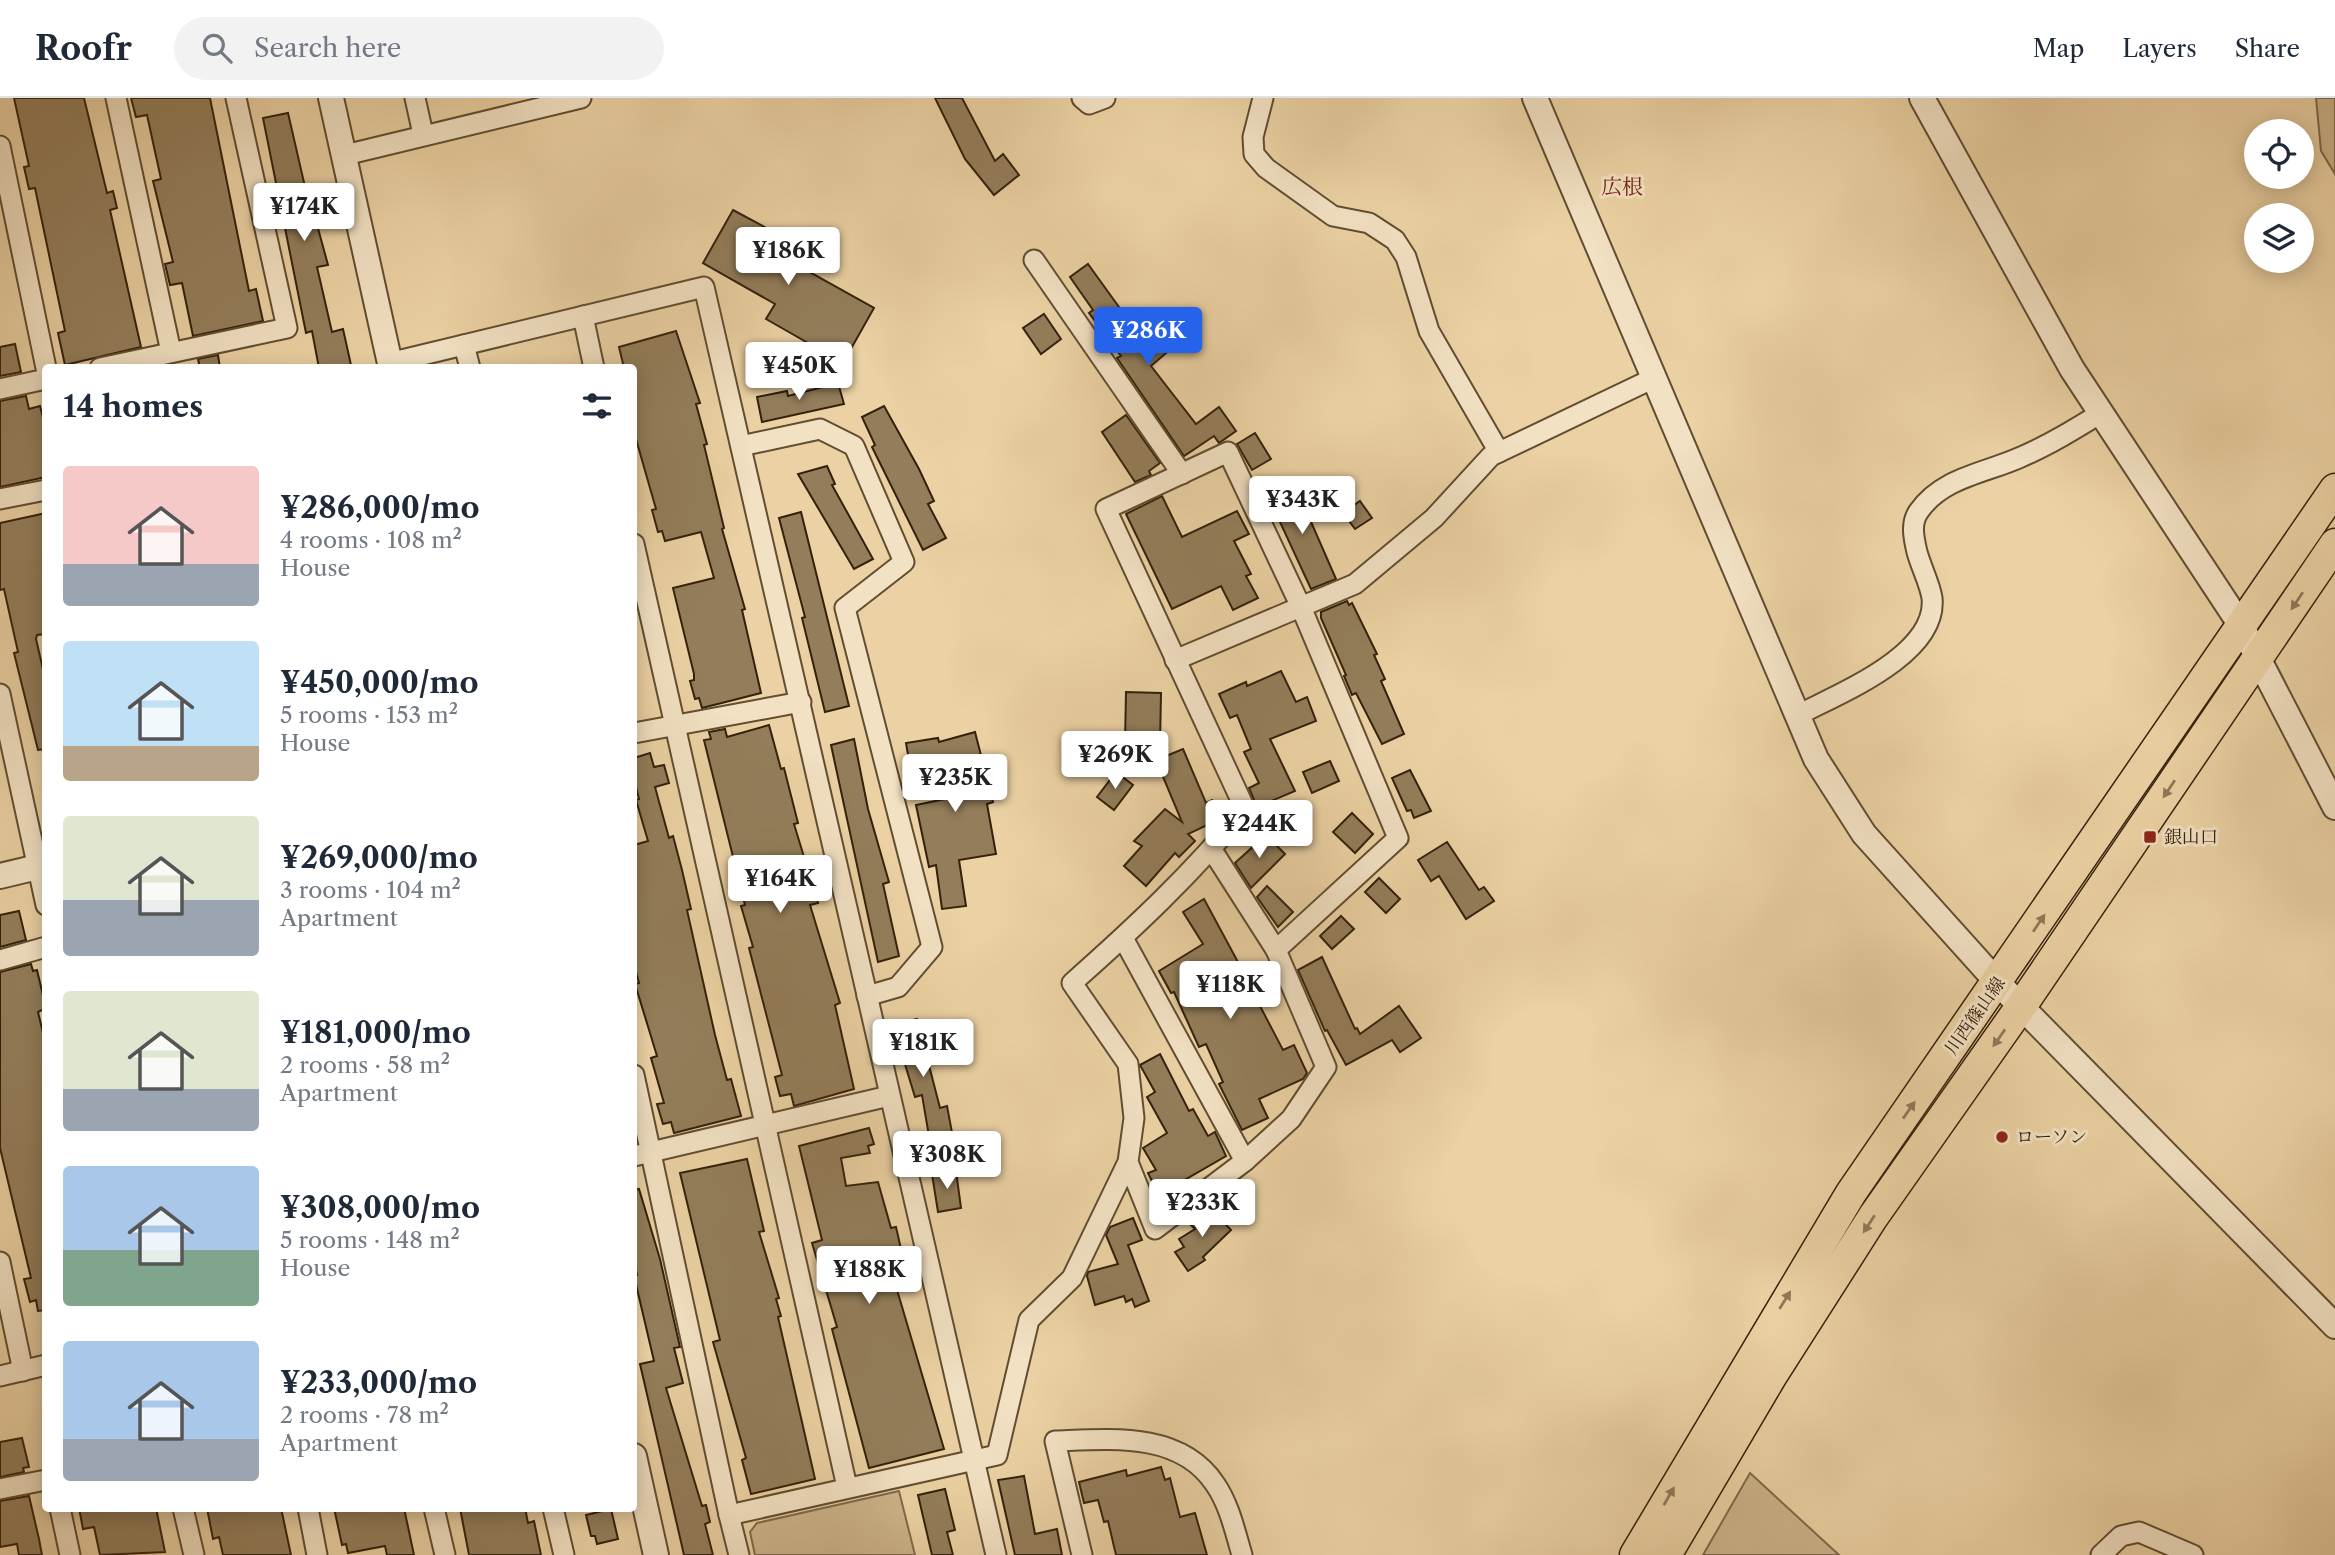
<!DOCTYPE html>
<meta charset="utf-8">
<style>
body{margin:0;font-family:"Libre Caslon Text","Noto Serif JP",serif;background:#f2f2f3;color:#1f2937;height:100vh;display:flex;flex-direction:column;font-size:26px;white-space:nowrap}
*{box-sizing:border-box;margin:0}
p{font-size:23px;color:#747a83}
.icon{flex:none;width:38px;height:38px;fill:none;stroke:currentColor;stroke-width:2;stroke-linecap:round;stroke-linejoin:round}
.map{position:relative;flex:1;overflow:hidden}
.panel{position:absolute;left:42px;top:266px;width:595px;height:1148px;display:flex;flex-direction:column;background:#fff;border-radius:7px;box-shadow:0 4px 18px #0003}
.panel>*{flex:none}
.controls{position:absolute;left:2244px;top:21px;display:grid;gap:14px}
.controls a{display:grid;place-items:center;width:70px;height:70px;border-radius:50%;background:#fff;box-shadow:0 4px 18px #0003;font-size:35px}
.price{position:absolute;translate:-50% -60px;padding:0 16px;border-radius:7px;background:#fff;color:#222;font-size:23px;line-height:46px;filter:drop-shadow(0 2px 4px #0008)}
.price::after{content:'';position:absolute;left:50%;top:42px;width:21px;height:16px;margin-left:-10px;background:inherit;clip-path:polygon(0 0,100% 0,50% 100%)}
.price.selected{background:#2563eb;color:#fff}
ul{padding:0;list-style:none}
li{display:flex;align-items:center;gap:21px;height:175px;padding:0 21px}
li span{display:grid;place-items:center;flex:none;width:196px;height:140px;border-radius:7px;color:#555}
li>.icon{margin-inline-start:auto}
span .icon{width:84px;height:84px;fill:#fffc;stroke-width:1}
li b{font-size:30px}
h2{display:flex;justify-content:space-between;align-items:center;height:84px;padding:0 21px;font-size:30px}
header{display:flex;align-items:center;gap:42px;box-sizing:border-box;height:98px;padding:0 35px;background:#fff;border-bottom:2px solid #e0e1e3}
header strong{font-size:33px}
nav{display:flex;gap:38px;margin-inline-start:auto;font-size:24px}
.search{width:490px;height:63px;background:#f2f2f3;display:flex;align-items:center;gap:18px;box-sizing:border-box;padding:0 24px;border-radius:38px;color:#747a83;font-size:26px}
.map>svg:first-child{display:block}
.green{fill:#ccb389;stroke:#806a4a;stroke-width:2}
.building{fill:#937d5a;stroke:#33210b;stroke-width:2}
.lines{fill:none;stroke-linecap:round;stroke-linejoin:round}
.minor-casing{stroke:#614d31;stroke-width:23}
.tertiary-casing{stroke:#614d31;stroke-width:28}
.primary-casing{stroke:#33210b;stroke-width:33}
.minor{stroke:#f2e1c3;stroke-width:19}
.tertiary{stroke:#f2e1c3;stroke-width:24}
.primary{stroke:#ebd1a3;stroke-width:30}
.oneway{fill:#8f7957}
.poi-dot{fill:#8f2418;stroke:#f2e1c3;stroke-width:2.5}
.labels{text-anchor:middle;stroke-width:6;stroke-linejoin:round;paint-order:stroke}
.poi-label{font-size:18px;fill:#33210b;stroke:#f2e1c3;text-anchor:start}
.street-label{font-size:18px;fill:#33210b;stroke:#f2e1c3}
.quarter-label{font-size:21px;fill:#7a1f14;stroke:#f2e1c3}
</style>
<header>
<strong>Roofr</strong>
<div class="search"><svg class="icon" aria-label="search" viewBox="0 0 24 24"><circle cx="10" cy="10" r="6"/><path d="M15 15l6 6"/></svg>Search here</div>
<nav><a>Map</a><a>Layers</a><a>Share</a></nav>
</header>
<div class="map">
<svg width="2335" height="1457" viewBox="0 0 2335 1457">
<rect width="100%" height="100%" fill="#ebd1a3"/>
<filter id="stains"><feTurbulence type="fractalNoise" baseFrequency=".00286" numOctaves="4"/><feColorMatrix values="0 0 0 0 .2 0 0 0 0 .09 0 0 0 0 .02 0 0 0 .5 -.17"/></filter>
<radialGradient id="worn" r=".72"><stop offset=".6" stop-color="#630" stop-opacity="0"/><stop offset="1" stop-color="#630" stop-opacity=".3"/></radialGradient>
<g class="green">
<path d="M2316 0H2335V76L2321 53Z"/>
<path d="M1750 1375 1839 1457H1703Z"/>
<path d="M899 1393 915 1457H755L750 1434 757 1425Z"/>
</g>
<g class="building">
<path d="M14 0H84L107 95 113 93 117 110 110 112 141 249 65 267 58 235 65 233 35 90 29 91 24 69 29 68Z"/>
<path d="M131 0H210L249 193 256 191 263 223 193 238 182 185 170 187 165 166 173 164 153 83 161 81 147 17 136 19Z"/>
<path d="M935 0H962L995 63 1003 56 1019 77 994 97 965 61Z"/>
<path d="M288 15 308 102 310 101 328 167 317 169 332 234 343 231 351 267 319 270 312 233 306 235 263 20Z"/>
<path d="M733 112 798 147 790 163 874 210 843 265 766 221 775 206 703 165Z"/>
<path d="M1088 166 1137 234 1148 223 1172 250 1151 268 1196 326 1219 309 1236 333 1219 345 1214 338 1184 358 1117 260 1121 258 1089 215 1093 212 1070 179Z"/>
<path d="M1044 216 1061 241 1041 256 1023 230Z"/>
<path d="M676 233 700 305 696 306 707 346 704 347 724 430 722 431 745 511 742 512 761 595 702 610 699 600 695 601 690 583 694 582V576L673 490 714 480 701 434 665 443 662 433 658 434 652 412 656 411 634 334V270H624L619 249Z"/>
<path d="M15 246 21 274 0 278V249Z"/>
<path d="M218 257 220 270H200L198 261Z"/>
<path d="M838 285 844 306 762 324 757 299 787 293 788 298Z"/>
<path d="M26 298 29 311 40 308 46 331V379L0 389V303Z"/>
<path d="M884 308 919 371 934 403 928 406 946 440 923 452 872 349 875 347 862 319Z"/>
<path d="M1126 317 1160 365 1149 373 1151 377 1135 384 1102 334Z"/>
<path d="M1255 335 1271 361 1252 372 1237 346Z"/>
<path d="M827 368 835 386 832 387 873 461 854 471 798 376Z"/>
<path d="M1294 385 1336 481 1311 491 1268 398Z"/>
<path d="M1162 398 1182 439 1237 413 1249 436 1234 443 1251 476 1246 478 1258 500 1233 512 1221 488 1172 511 1126 416Z"/>
<path d="M1360 403 1372 420 1355 431 1343 415Z"/>
<path d="M801 414 849 608 825 614 802 520 805 519 779 420Z"/>
<path d="M46 415V536L37 537 36 541 46 584V651L38 652 14 555 18 554 4 491 0 492V425Z"/>
<path d="M1347 503 1349 507 1352 505 1377 556 1374 557 1385 581 1381 583 1404 636 1382 646 1356 595 1352 597 1344 578 1346 577 1321 520V514Z"/>
<path d="M1281 573 1296 604 1307 599 1316 623 1270 641 1295 693 1257 709 1249 690 1259 685 1244 654 1251 651 1237 617 1230 620 1219 596 1246 584 1247 588Z"/>
<path d="M1126 594 1161 595 1160 646 1125 645Z"/>
<path d="M769 627 781 671 784 670 798 725 794 726 818 805 810 807 840 905 835 907 854 991 794 1008 791 996 780 998 775 979 782 977 749 850 753 849 741 808 745 807 704 642 711 641 709 634 725 631 727 639Z"/>
<path d="M975 634 993 704 987 706 996 756 959 762 966 808 942 811 936 767 929 769 916 707 964 697 954 661 910 668 906 645 938 640 939 644Z"/>
<path d="M854 641 868 711 889 784 883 786 899 858 878 864 831 647Z"/>
<path d="M1183 651 1206 705 1212 702 1220 721 1188 736 1195 743 1179 759 1175 755 1146 788 1124 768 1142 748 1134 743 1165 711 1182 724 1156 662Z"/>
<path d="M650 655 654 669 664 667 669 685 655 689 669 740 673 738 682 772 691 811 687 812 715 937 727 982 731 981 741 1018 674 1035 671 1024 663 1026 657 1006 664 1005 651 960 657 958 635 886 639 885 634 867V747L648 743 636 702 639 701 634 681V660Z"/>
<path d="M1330 663 1339 683 1312 695 1303 674Z"/>
<path d="M1410 672 1431 713 1414 720 1411 712 1407 713 1392 680Z"/>
<path d="M1116 674 1133 687 1114 712 1097 699Z"/>
<path d="M1352 715 1373 736 1355 755 1333 734Z"/>
<path d="M1266 737 1285 756 1251 790 1235 765Z"/>
<path d="M1447 744 1479 792 1484 789 1494 803 1466 821 1439 778 1431 783 1418 762Z"/>
<path d="M1379 780 1400 801 1386 815 1365 794Z"/>
<path d="M1267 788 1293 814 1278 829 1257 799Z"/>
<path d="M1204 801 1239 866 1245 864 1255 885 1249 887 1283 952 1294 947 1307 975 1303 981 1259 1001 1268 1020 1242 1032 1219 986 1223 984 1206 946 1199 949 1174 894 1171 895 1159 873 1203 846 1183 814Z"/>
<path d="M19 813 26 842 0 849V817Z"/>
<path d="M1341 818 1354 831 1332 851 1320 838Z"/>
<path d="M1322 859 1355 931 1357 930 1360 936 1399 908 1421 940 1400 954 1392 942 1346 967 1327 932 1325 933 1298 872Z"/>
<path d="M31 866 33 873 37 872 46 910 38 914 46 947V1212L38 1213 36 1202 30 1204 24 1181 31 1180 0 1050V874Z"/>
<path d="M917 921 940 1010 947 1008 953 1040 930 1044 922 997 915 999 900 950 893 927Z"/>
<path d="M1160 956 1189 1013 1193 1011 1208 1038 1215 1034 1226 1058 1183 1083 1187 1091 1162 1104 1148 1075 1156 1072 1143 1050 1167 1035 1147 999 1155 994 1140 967Z"/>
<path d="M869 1030 874 1046 868 1048 870 1055 841 1060 846 1088 878 1084 891 1130 896 1129 908 1182 895 1185 944 1351 869 1370 832 1231 837 1229 812 1145 822 1142 799 1048Z"/>
<path d="M747 1061 764 1133 759 1134 779 1200 776 1201 781 1218 778 1219 815 1381 751 1396 742 1362 746 1360 713 1244 720 1242 680 1075Z"/>
<path d="M956 1073 961 1110 938 1114 932 1076Z"/>
<path d="M639 1091 660 1161 680 1249 674 1250 683 1285 666 1290 702 1408 706 1407 710 1424 705 1426 713 1457H684L640 1266 654 1263 634 1178 637 1177 634 1163V1092Z"/>
<path d="M1209 1109 1231 1132 1203 1159 1205 1162 1188 1173 1175 1154 1184 1149 1179 1141 1195 1131 1191 1127Z"/>
<path d="M1133 1120 1142 1142 1128 1147 1149 1203 1135 1209 1132 1201 1126 1204 1124 1198 1095 1207 1087 1178 1088 1174 1118 1166 1106 1137 1110 1129Z"/>
<path d="M22 1340 29 1369 23 1370 24 1374 0 1379V1344Z"/>
<path d="M1161 1369 1165 1382 1170 1380 1180 1419 1195 1415 1207 1457H1116L1108 1423 1104 1424 1098 1402 1084 1405 1079 1384 1126 1372 1127 1378Z"/>
<path d="M1024 1378 1035 1436 1057 1431 1062 1457H1015L998 1382Z"/>
<path d="M945 1391 955 1432 947 1434 953 1457H932L918 1397Z"/>
<path d="M29 1398 39 1441 42 1457H19L17 1446 0 1449V1403Z"/>
<path d="M79 1410H156L165 1454 100 1457 94 1429 83 1431Z"/>
<path d="M207 1410H281L291 1457H223L219 1439 213 1441Z"/>
<path d="M334 1410H404L414 1457H387L385 1448 348 1455 346 1446 342 1447Z"/>
<path d="M460 1410H525L528 1425 534 1423 541 1457H469Z"/>
<path d="M611 1411 618 1441 597 1446 595 1438H591L586 1417Z"/>
</g>
<g class="lines">
<g class="minor-casing">
<g id="minor">
<path d="M116 0 171 254"/>
<path d="M415 0 423 36"/>
<path d="M1082 0 1089 6 1105 0"/>
<path d="M1263 0 1253 39 1254 56 1266 70 1333 118 1369 125 1395 142 1406 159 1429 233 1499 354"/>
<path d="M0 48 46 270"/>
<path d="M345 57 581 0"/>
<path d="M1034 162 1182 376"/>
<path d="M583 218 594 270"/>
<path d="M464 247 470 270"/>
<path d="M389 265 704 189 996 1457"/>
<path d="M100 270 287 230 236 0"/>
<path d="M0 291 46 281"/>
<path d="M741 348 820 331 854 348 904 464 845 510 932 849 898 889 867 898"/>
<path d="M0 401 46 392"/>
<path d="M634 446 847 1389"/>
<path d="M1175 562 1355 486 1434 420 1491 358 1654 280"/>
<path d="M0 596 46 807"/>
<path d="M1798 617C1838 596 1938 557 1932 500 1930 486 1921 469 1917 454 1914 441 1910 425 1919 413 1943 379 1986 375 2021 359 2049 347 2075 331 2101 315"/>
<path d="M634 635 801 604"/>
<path d="M1212 752 1276 852"/>
<path d="M1123 840 1245 1063"/>
<path d="M0 862 46 849"/>
<path d="M634 977 729 1417"/>
<path d="M634 1058 889 998"/>
<path d="M0 1164 23 1273"/>
<path d="M0 1278 46 1267"/>
<path d="M0 1391 46 1382"/>
<path d="M60 1410 70 1457"/>
<path d="M183 1410 194 1457"/>
<path d="M308 1410 317 1457"/>
<path d="M434 1410 445 1457"/>
<path d="M553 1410 564 1457"/>
<path d="M739 1457 729 1417 997 1357 1029 1222 1072 1180 1128 1064 1134 1020 1128 966 1072 885C1133 831 1193 775 1245 711L1106 411 1228 354 1301 509 1398 740 1276 852 1326 969 1291 1021 1245 1063 1155 1131 1128 1064"/>
<path d="M1082 1457 1055 1343C1109 1341 1180 1333 1215 1386 1229 1406 1235 1433 1242 1457"/>
<path d="M2101 1457 2121 1438 2139 1434 2193 1457"/>
</g>
</g>
<g class="tertiary-casing">
<g id="tertiary">
<path d="M331 0 391 270"/>
<path d="M1535 0 1816 661 1864 736 1998 885 2335 1228"/>
<path d="M1922 0 2072 271 2242 529 2335 709"/>
<path d="M0 778 46 767"/>
<path d="M634 1358 656 1457"/>
</g>
</g>
<g class="primary-casing">
<g id="primary">
<path d="M1635 1457 1851 1095 2335 391"/>
<path d="M1666 1457 1771 1279 1873 1119 2022 907 2335 446"/>
</g>
</g>
<use href="#minor" class="minor"/>
<use href="#tertiary" class="tertiary"/>
<use href="#primary" class="primary"/>
</g>
<defs><path id="oneway-solid" d="M-6-.8H1V-3.2L6.5 0L1 3.2V.8H-6Z" transform="scale(1.75)"/></defs>
<g class="oneway">
<use href="#oneway-solid" transform="translate(2297 503) rotate(124)"/>
<use href="#oneway-solid" transform="translate(2169 691) rotate(124)"/>
<use href="#oneway-solid" transform="translate(2039 825) rotate(-56)"/>
<use href="#oneway-solid" transform="translate(1999 940) rotate(125)"/>
<use href="#oneway-solid" transform="translate(1909 1012) rotate(-55)"/>
<use href="#oneway-solid" transform="translate(1869 1126) rotate(123)"/>
<use href="#oneway-solid" transform="translate(1785 1202) rotate(-58)"/>
<use href="#oneway-solid" transform="translate(1669 1398) rotate(-60)"/>
</g>
<g class="poi-dot">
<rect x="2143" y="732" width="14" height="14" rx="3.5"/>
<circle cx="2002" cy="1039" r="7"/>
</g>
<g class="labels">
<g class="poi-label">
<text x="2164" y="745">銀山口</text>
<text x="2016" y="1045">ローソン</text>
</g>
<g class="street-label">
<text transform="translate(1975 918) rotate(-55)" y="6">川西篠山線</text>
</g>
<g class="quarter-label">
<text x="1622" y="96">広根</text>
</g>
</g>
<rect width="100%" height="100%" filter="url(#stains)"/>
<rect width="100%" height="100%" fill="url(#worn)"/>
</svg>
<div class="controls">
<a><svg class="icon" aria-label="locate" viewBox="0 0 24 24"><circle cx="12" cy="12" r="6"/><path d="M12 2v4M12 18v4M2 12h4M18 12h4"/></svg></a>
<a><svg class="icon" aria-label="layers" viewBox="0 0 24 24"><path d="M12 4l9 5-9 5-9-5zM3 14l9 5 9-5"/></svg></a>
</div>
<b class="price" style="left:304px;top:145px">¥174K</b>
<b class="price" style="left:788px;top:189px">¥186K</b>
<b class="price selected" style="left:1148px;top:269px">¥286K</b>
<b class="price" style="left:799px;top:304px">¥450K</b>
<b class="price" style="left:1302px;top:438px">¥343K</b>
<b class="price" style="left:1115px;top:693px">¥269K</b>
<b class="price" style="left:955px;top:716px">¥235K</b>
<b class="price" style="left:1259px;top:762px">¥244K</b>
<b class="price" style="left:780px;top:817px">¥164K</b>
<b class="price" style="left:1230px;top:923px">¥118K</b>
<b class="price" style="left:923px;top:981px">¥181K</b>
<b class="price" style="left:947px;top:1093px">¥308K</b>
<b class="price" style="left:1202px;top:1141px">¥233K</b>
<b class="price" style="left:869px;top:1208px">¥188K</b>
<section class="panel">
<h2>14 homes<svg class="icon" aria-label="filters" viewBox="0 0 24 24"><path d="M4 7h16M4 17h16"/><circle cx="9" cy="7" r="2"/><circle cx="15" cy="17" r="2"/></svg></h2>
<ul>
<li><span style="background:linear-gradient(#f6c9c9 70%,#9aa5b1 0)"><svg class="icon" aria-label="home" viewBox="0 0 24 24"><path d="M3 11l9-7 9 7M6 9v11h12V9"/></svg></span><div><b>¥286,000/mo</b><p>4 rooms · 108 m²</p><p>House</p></div></li>
<li><span style="background:linear-gradient(#bfe0f5 75%,#b9a48a 0)"><svg class="icon" aria-label="home" viewBox="0 0 24 24"><path d="M3 11l9-7 9 7M6 9v11h12V9"/></svg></span><div><b>¥450,000/mo</b><p>5 rooms · 153 m²</p><p>House</p></div></li>
<li><span style="background:linear-gradient(#dfe7d0 60%,#9aa5b1 0)"><svg class="icon" aria-label="home" viewBox="0 0 24 24"><path d="M3 11l9-7 9 7M6 9v11h12V9"/></svg></span><div><b>¥269,000/mo</b><p>3 rooms · 104 m²</p><p>Apartment</p></div></li>
<li><span style="background:linear-gradient(#dfe7d0 70%,#9aa5b1 0)"><svg class="icon" aria-label="home" viewBox="0 0 24 24"><path d="M3 11l9-7 9 7M6 9v11h12V9"/></svg></span><div><b>¥181,000/mo</b><p>2 rooms · 58 m²</p><p>Apartment</p></div></li>
<li><span style="background:linear-gradient(#a9c7e8 60%,#7fa58c 0)"><svg class="icon" aria-label="home" viewBox="0 0 24 24"><path d="M3 11l9-7 9 7M6 9v11h12V9"/></svg></span><div><b>¥308,000/mo</b><p>5 rooms · 148 m²</p><p>House</p></div></li>
<li><span style="background:linear-gradient(#a9c7e8 70%,#9aa5b1 0)"><svg class="icon" aria-label="home" viewBox="0 0 24 24"><path d="M3 11l9-7 9 7M6 9v11h12V9"/></svg></span><div><b>¥233,000/mo</b><p>2 rooms · 78 m²</p><p>Apartment</p></div></li>
</ul>
</section>
</div>
